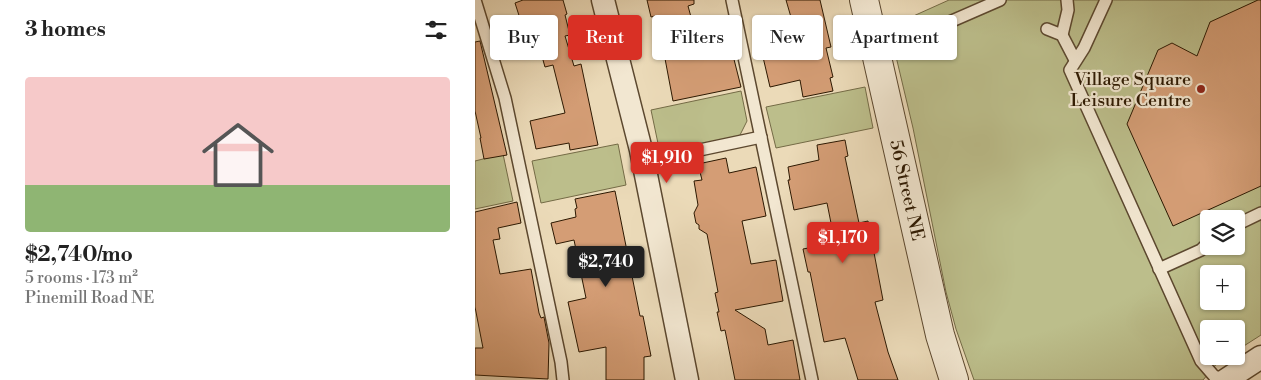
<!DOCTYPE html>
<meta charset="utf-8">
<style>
body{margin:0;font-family:"Libre Bodoni",serif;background:#f2f2f2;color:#222;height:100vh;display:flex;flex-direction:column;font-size:19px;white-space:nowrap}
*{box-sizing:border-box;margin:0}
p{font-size:16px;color:#767676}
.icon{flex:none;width:28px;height:28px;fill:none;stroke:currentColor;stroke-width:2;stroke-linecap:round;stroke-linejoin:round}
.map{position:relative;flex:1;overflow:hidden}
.sheet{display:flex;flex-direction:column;background:#fff;width:475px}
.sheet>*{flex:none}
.banner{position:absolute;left:15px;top:15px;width:475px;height:45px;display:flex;gap:10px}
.fabs{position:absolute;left:725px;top:210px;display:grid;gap:10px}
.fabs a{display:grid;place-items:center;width:45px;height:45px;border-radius:5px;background:#fff;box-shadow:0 1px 4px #0004;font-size:25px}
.price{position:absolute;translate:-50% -42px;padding:0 11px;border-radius:5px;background:#d93025;color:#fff;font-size:16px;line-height:32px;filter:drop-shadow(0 1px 2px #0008)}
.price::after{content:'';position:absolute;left:50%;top:30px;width:15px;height:11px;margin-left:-8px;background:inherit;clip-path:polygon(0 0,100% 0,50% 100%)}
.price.active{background:#222;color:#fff}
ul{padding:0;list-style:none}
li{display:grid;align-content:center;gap:10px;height:265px;padding:0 25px}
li+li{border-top:1px solid #e0e0e0}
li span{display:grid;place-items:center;height:155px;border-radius:5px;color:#555}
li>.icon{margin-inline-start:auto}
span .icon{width:90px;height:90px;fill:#fffc;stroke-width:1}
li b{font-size:21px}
h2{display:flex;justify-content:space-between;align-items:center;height:60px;padding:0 25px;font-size:21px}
.tag{padding:0 18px;border-radius:5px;background:#fff;box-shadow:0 1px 4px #0004;font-size:18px;line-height:45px}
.tag.active{background:#d93025;color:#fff}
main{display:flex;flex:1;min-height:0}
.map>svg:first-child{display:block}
.green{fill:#bcbe8b;stroke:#746b46;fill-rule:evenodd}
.building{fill:#d49d75;stroke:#2c1801}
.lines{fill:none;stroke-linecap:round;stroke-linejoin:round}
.service-casing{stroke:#5c482f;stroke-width:14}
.minor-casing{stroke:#5c482f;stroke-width:25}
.tertiary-casing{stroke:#5c482f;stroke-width:30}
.service{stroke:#f2e7d1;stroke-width:11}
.minor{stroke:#f2e7d1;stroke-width:22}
.tertiary{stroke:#f2e7d1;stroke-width:28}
.poi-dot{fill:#8f2418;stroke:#f2e7d1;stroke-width:2}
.labels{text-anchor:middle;stroke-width:4.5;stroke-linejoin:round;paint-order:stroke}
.poi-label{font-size:18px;fill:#2c1801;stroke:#f2e7d1;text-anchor:end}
.street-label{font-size:18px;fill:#2c1801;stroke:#f2e7d1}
</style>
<main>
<section class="sheet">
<h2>3 homes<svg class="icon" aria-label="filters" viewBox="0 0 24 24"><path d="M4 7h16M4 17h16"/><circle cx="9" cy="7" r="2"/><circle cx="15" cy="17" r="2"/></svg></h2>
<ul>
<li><span style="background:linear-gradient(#f6c9c9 70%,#8fb573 0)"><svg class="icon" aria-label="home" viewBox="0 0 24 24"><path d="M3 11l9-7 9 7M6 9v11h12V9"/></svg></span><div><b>$2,740/mo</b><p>5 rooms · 173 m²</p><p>Pinemill Road NE</p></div></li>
</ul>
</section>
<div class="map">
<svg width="786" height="380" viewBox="0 0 786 380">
<rect width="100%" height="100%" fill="#ebdab8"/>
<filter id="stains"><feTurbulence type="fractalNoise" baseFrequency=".004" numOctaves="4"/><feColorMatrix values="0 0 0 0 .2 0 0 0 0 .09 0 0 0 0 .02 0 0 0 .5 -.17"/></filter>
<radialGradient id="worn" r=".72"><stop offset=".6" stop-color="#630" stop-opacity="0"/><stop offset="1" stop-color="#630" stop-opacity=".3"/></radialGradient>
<g class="green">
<path d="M474 0H786V335L761 351V329H734V356H752L744 361 728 380H499L481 329 471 292 438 128 414 27ZM734 219H761V246H734ZM734 274H761V301H734Z"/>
<path d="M390 87 398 128 301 148 291 107Z"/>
<path d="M266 91 272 121 264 137 185 153 176 110Z"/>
<path d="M143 144 151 185 66 203 57 161Z"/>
<path d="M28 154 38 201 0 209V161Z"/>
</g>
<g class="building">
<path d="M48 0H88L92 14 90 15 95 35 90 36 99 66 106 64 123 145 95 150 94 143 61 149 55 121 90 113 78 65 70 67 58 25 48 28 40 3Z"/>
<path d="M172 0H219V4L213 6 219 28 249 20 266 87 198 101 188 48 180 16 176 17Z"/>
<path d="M311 0H345L356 47 351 48 358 77 355 78 358 91 328 97 325 80 295 87 284 40 320 31Z"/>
<path d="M783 0H786V186L698 226 652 124 683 50 697 43 722 56 735 22Z"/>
<path d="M5 41 32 155 9 159 5 138H6L0 111V42Z"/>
<path d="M370 140 373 156 370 157 384 223 393 221 408 300 400 302 413 352 423 380H383L370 338 349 342 335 272H333L328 249 360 243 352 203 319 210 313 180H315L313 167 344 160 342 145Z"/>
<path d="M251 158 254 173 281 167 291 216 267 221 276 264 301 260 308 301 260 310 290 329 293 345 318 340 325 380H260L250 330 246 331 242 312H244L240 293 243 292 232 234 224 229V225L221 223 219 213 223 205 219 181 227 180 223 164Z"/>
<path d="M140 191 165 316H168L176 356 169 357V380H131V347L104 352 93 302 111 298 99 240 81 244 76 223 101 217 100 209 102 208 100 199Z"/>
<path d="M42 202 46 223 23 228 25 239 18 240 25 274 56 269 64 313 66 318 69 317 74 343 73 379 0 375V348H8L0 307V212Z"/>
</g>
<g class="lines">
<g class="service-casing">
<g id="service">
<path d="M0 0 30 98 86 362 88 380"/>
<path d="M257 0 337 380"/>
<path d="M631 0 609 48 595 70 726 361 739 376 751 380"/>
<path d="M572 29 587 35 600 60"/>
<path d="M587 35 593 10 592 0"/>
<path d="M401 54 525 0"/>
<path d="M168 162 286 137"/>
<path d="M761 225 786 213"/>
<path d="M684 269 726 250 734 242"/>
</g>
</g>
<g class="minor-casing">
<g id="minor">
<path d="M128 0 166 150 212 380"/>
<path d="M751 380 786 357"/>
</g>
</g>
<g class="tertiary-casing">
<g id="tertiary">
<path id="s1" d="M389 0 465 335 479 380"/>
</g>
</g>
<use href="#service" class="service"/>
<use href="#minor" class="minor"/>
<use href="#tertiary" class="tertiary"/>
</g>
<circle class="poi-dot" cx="726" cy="89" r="5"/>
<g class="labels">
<g class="poi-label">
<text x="716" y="85">Village Square<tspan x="716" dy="21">Leisure Centre</tspan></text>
</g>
<g class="street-label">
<text dy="6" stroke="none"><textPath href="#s1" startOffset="195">56 Street NE</textPath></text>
</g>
</g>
<rect width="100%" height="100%" filter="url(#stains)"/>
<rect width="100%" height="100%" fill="url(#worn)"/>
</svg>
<div class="fabs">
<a><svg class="icon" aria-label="layers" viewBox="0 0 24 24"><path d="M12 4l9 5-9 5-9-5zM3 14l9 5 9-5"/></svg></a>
<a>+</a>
<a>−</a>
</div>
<b class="price" style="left:192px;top:184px">$1,910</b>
<b class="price" style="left:368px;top:264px">$1,170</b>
<b class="price active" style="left:131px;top:288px">$2,740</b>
<div class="banner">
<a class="tag">Buy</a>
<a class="tag active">Rent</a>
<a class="tag">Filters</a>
<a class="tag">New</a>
<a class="tag">Apartment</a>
</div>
</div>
</main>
